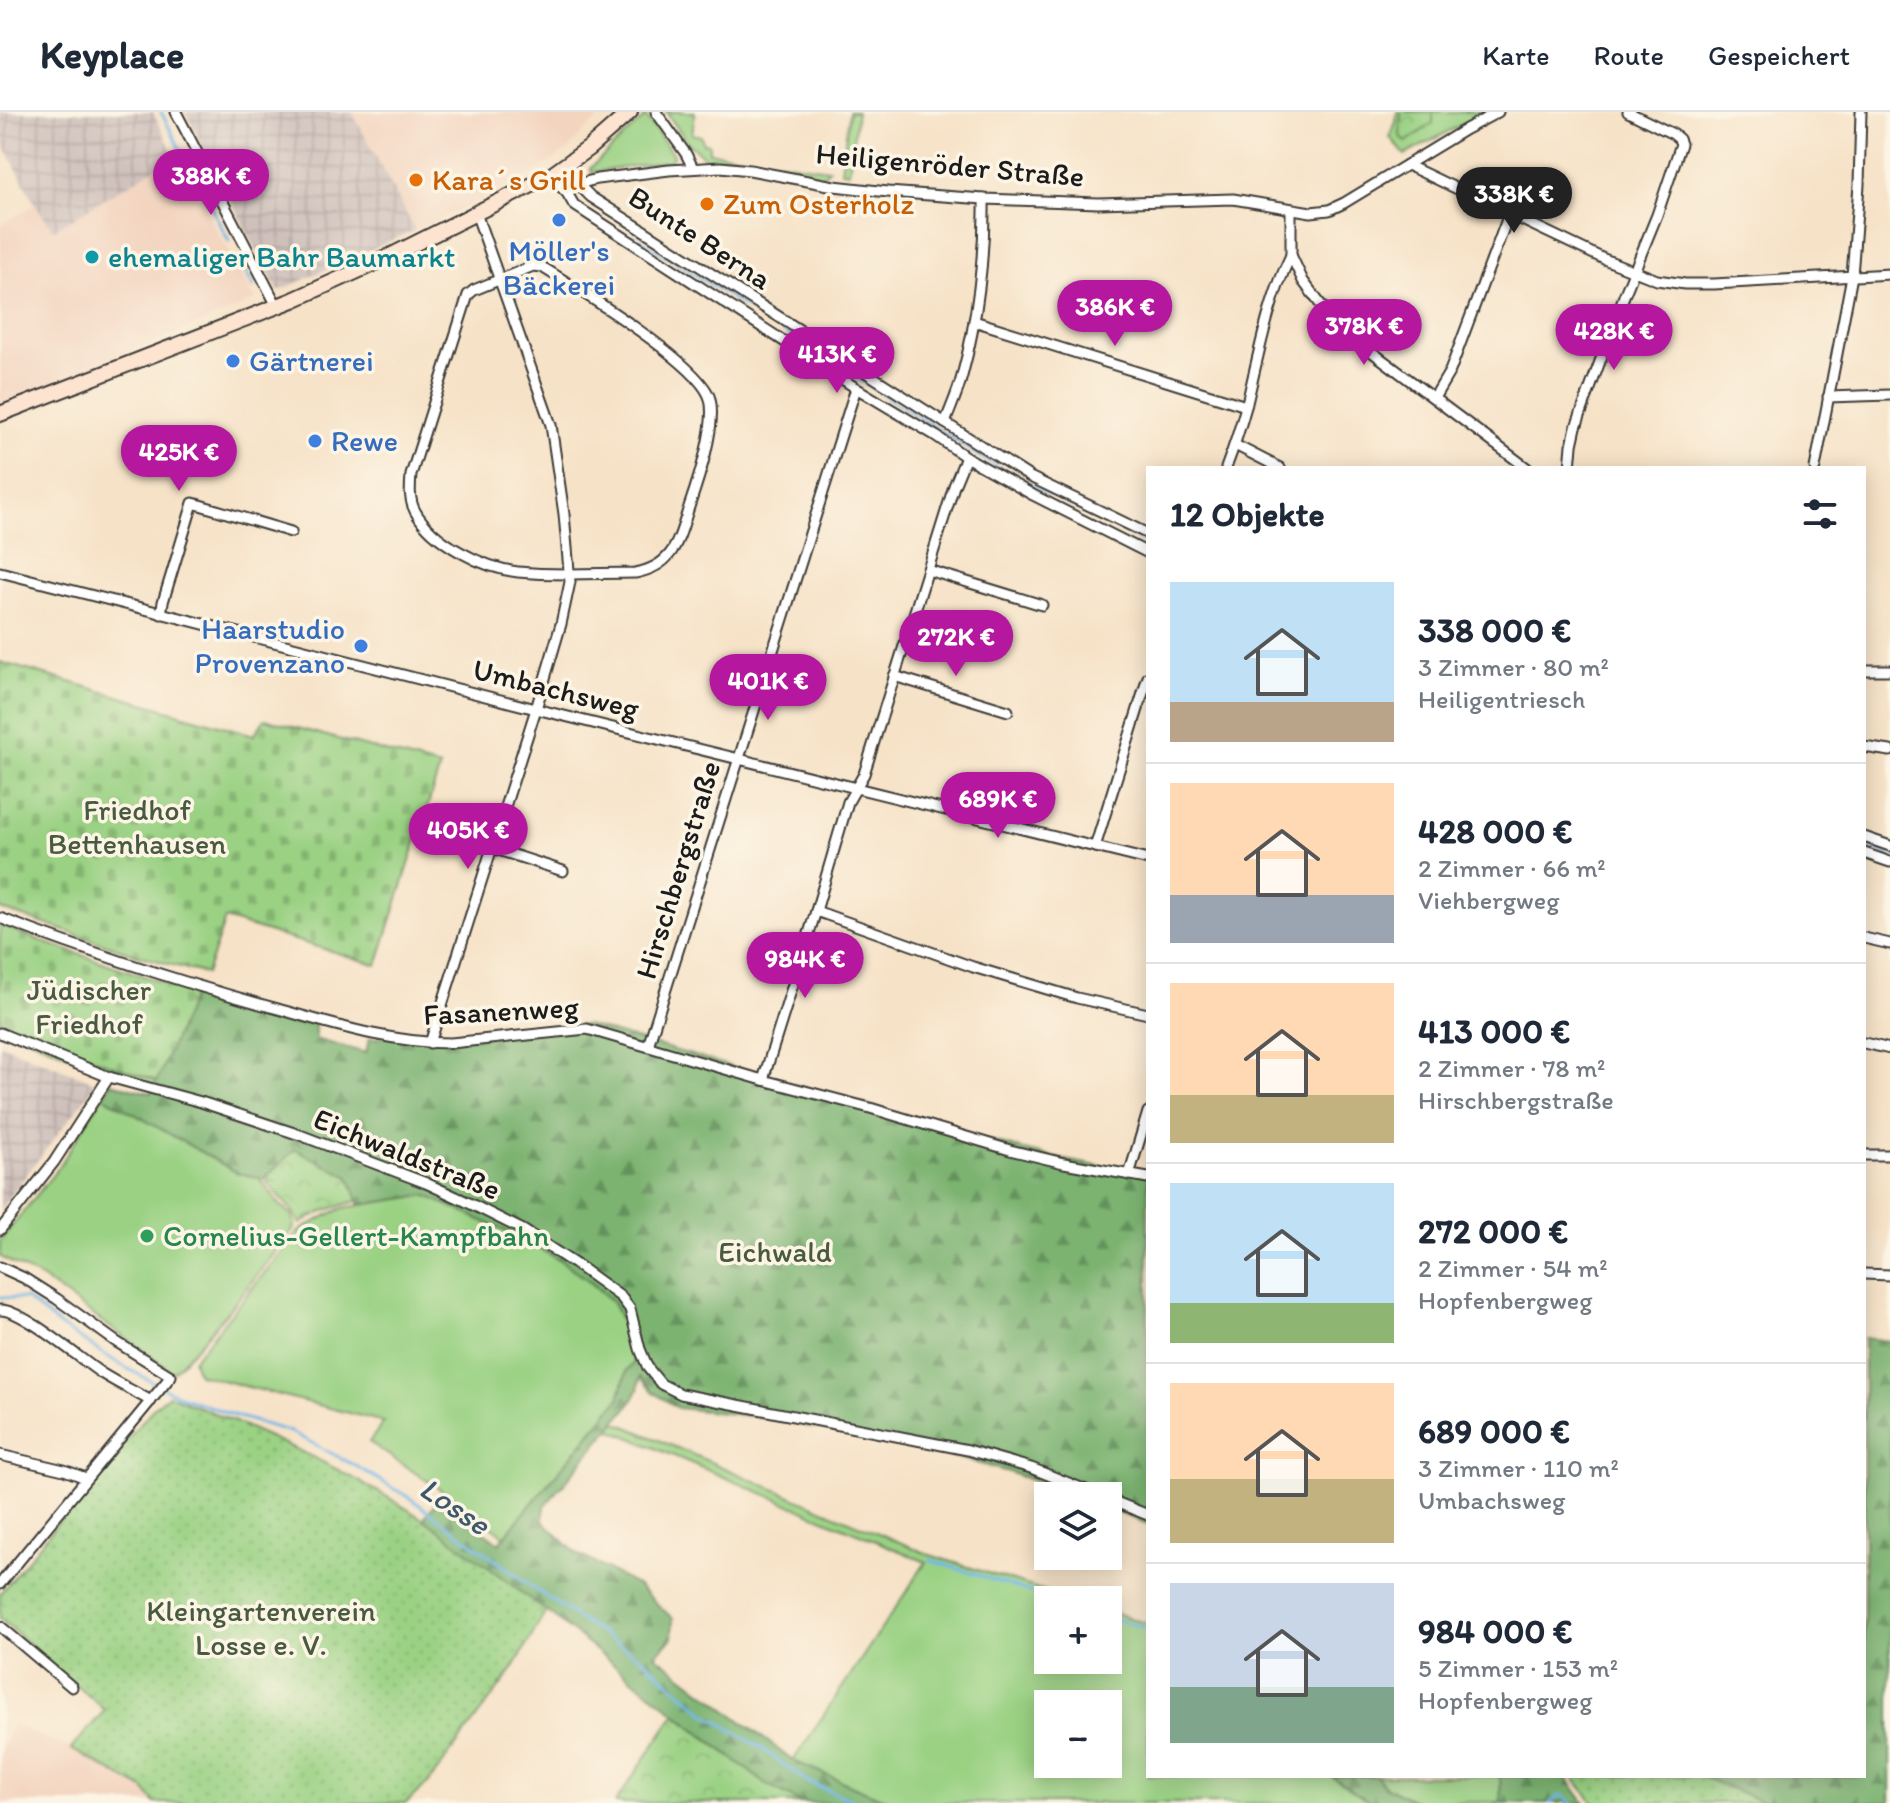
<!DOCTYPE html>
<html lang="de">
<meta charset="utf-8">
<style>
body{margin:0;font-family:Itim,sans-serif;background:#f6f6f7;color:#1f2937;height:100vh;display:flex;flex-direction:column;font-size:30px;white-space:nowrap}
*{box-sizing:border-box;margin:0}
p{font-size:26px;color:#747a83}
.icon{flex:none;width:44px;height:44px;fill:none;stroke:currentColor;stroke-width:2;stroke-linecap:round;stroke-linejoin:round}
.map{position:relative;flex:1;overflow:hidden}
.side{position:absolute;left:1146px;top:354px;width:720px;height:1312px;display:flex;flex-direction:column;background:#fff;border-radius:0px;box-shadow:0 4px 20px #0003}
.side>*{flex:none}
.fabs{position:absolute;left:1034px;top:1370px;display:grid;gap:16px}
.fabs a{display:grid;place-items:center;width:88px;height:88px;border-radius:0px;background:#fff;box-shadow:0 4px 20px #0003;font-size:40px}
.price{position:absolute;translate:-50% -68px;padding:0 18px;border-radius:28px;background:#b5179e;color:#fff;font-size:26px;line-height:52px;filter:drop-shadow(0 2px 4px #0008)}
.price::after{content:'';position:absolute;left:50%;top:48px;width:24px;height:18px;margin-left:-12px;background:inherit;clip-path:polygon(0 0,100% 0,50% 100%)}
.price.on{background:#222;color:#fff}
ul{padding:0;list-style:none}
li{display:flex;align-items:center;gap:24px;height:200px;padding:0 24px}
li+li{border-top:2px solid #e0e1e3}
li span{display:grid;place-items:center;flex:none;width:224px;height:160px;border-radius:0px;color:#555}
li>.icon{margin-inline-start:auto}
span .icon{width:96px;height:96px;fill:#fffc;stroke-width:1}
li b{font-size:34px}
h2{display:flex;justify-content:space-between;align-items:center;height:96px;padding:0 24px;font-size:34px}
header{display:flex;align-items:center;gap:48px;box-sizing:border-box;height:112px;padding:0 40px;background:#fff;border-bottom:2px solid #e0e1e3}
header strong{font-size:38px}
nav{display:flex;gap:44px;margin-inline-start:auto;font-size:28px}
.map>svg:first-child{display:block}
.built{fill:#f3d4bf}
.industrial{fill:url(#industrial-grid)}
.grass{fill:#9ad183;stroke:#5b7650;stroke-width:2;fill-rule:evenodd}
.forest{fill:url(#forest-firs);stroke:#4c6846;stroke-width:2}
.cemetery{fill:url(#cemetery-stones);stroke:#5b7650;stroke-width:2}
.park{fill:url(#park-crowns);stroke:#5b7650;stroke-width:2}
.garden{fill:url(#garden-dots);stroke:#5b7650;stroke-width:2}
.lines{fill:none;stroke-linecap:round;stroke-linejoin:round}
.stream{stroke:#70b5e7;stroke-width:3}
.street-casing{stroke:#3d3a36;stroke-width:13}
.secondary-casing{stroke:#3d3a36;stroke-width:18}
.street{stroke:#fff;stroke-width:9}
.secondary{stroke:#fde4d1;stroke-width:14}
.food-dot{fill:#e8710a;stroke:#fcf5e5;stroke-width:3}
.shop-dot{fill:#3f7fe0;stroke:#fcf5e5;stroke-width:3}
.culture-dot{fill:#0f9aa8;stroke:#fcf5e5;stroke-width:3}
.leisure-dot{fill:#2e9e5b;stroke:#fcf5e5;stroke-width:3}
.labels{text-anchor:middle;stroke-width:7;stroke-linejoin:round;paint-order:stroke}
.street-label{font-size:30px;fill:#1c1c1c;stroke:#fcf5e5}
.food-label{font-size:30px;fill:#c56008;stroke:#fcf5e5;text-anchor:start}
.shop-label{font-size:30px;fill:#366cbe;stroke:#fcf5e5;text-anchor:start}
.culture-label{font-size:30px;fill:#0d838f;stroke:#fcf5e5;text-anchor:start}
.park-label{font-size:30px;fill:#485b40;stroke:#fcf5e5}
.leisure-label{font-size:30px;fill:#27864d;stroke:#fcf5e5;text-anchor:start}
.water-label{font-size:32px;font-style:italic;fill:#3e596d;stroke:#fcf5e5}
</style>
<header>
<strong>Keyplace</strong>
<nav><a>Karte</a><a>Route</a><a>Gespeichert</a></nav>
</header>
<div class="map">
<svg width="1890" height="1691" viewBox="0 0 1890 1691">
<defs>
<pattern id="industrial-grid" width="8" height="8" patternUnits="userSpaceOnUse" patternTransform="scale(2)"><rect width="8" height="8" fill="#cfc0bb"/><path d="M0 4h8M4 0v8" fill="none" stroke="#b1a4a0"/></pattern>
<pattern id="forest-firs" width="22" height="20" patternUnits="userSpaceOnUse" patternTransform="scale(2)"><rect width="22" height="20" fill="#7bb371"/><path d="M5 1l3.5 6h-7zM16 11l3.5 6h-7z" fill="#64915c"/></pattern>
<pattern id="cemetery-stones" width="16" height="16" patternUnits="userSpaceOnUse" patternTransform="scale(2)"><rect width="16" height="16" fill="#9ad183"/><path d="M2 7V4a2 2 0 0 1 4 0v3zM10 15v-3a2 2 0 0 1 4 0v3z" fill="#84b371"/></pattern>
<pattern id="park-crowns" width="20" height="18" patternUnits="userSpaceOnUse" patternTransform="scale(2)"><rect width="20" height="18" fill="#9ad183"/><path d="M2 6a3 3 0 1 1 6 0M12 15a3 3 0 1 1 6 0" fill="none" stroke="#84b371"/></pattern>
<pattern id="garden-dots" width="8" height="8" patternUnits="userSpaceOnUse" patternTransform="scale(2)"><rect width="8" height="8" fill="#9ad183"/><path d="M2 2h.1M6 6h.1" fill="none" stroke="#84b371" stroke-width="1.8" stroke-linecap="round"/></pattern>
</defs>
<rect width="100%" height="100%" fill="#fcf5e5"/>
<filter id="ink" filterUnits="userSpaceOnUse"><feTurbulence type="fractalNoise" baseFrequency=".0125" numOctaves="2"/><feDisplacementMap in="SourceGraphic" scale="16" xChannelSelector="R" yChannelSelector="G"/><feConvolveMatrix kernelMatrix="1 2 1 2 8 2 1 2 1" color-interpolation-filters="sRGB"/></filter>
<filter id="wash" filterUnits="userSpaceOnUse"><feTurbulence type="fractalNoise" baseFrequency=".006" numOctaves="4" result="noise"/><feDisplacementMap in="SourceGraphic" scale="32" xChannelSelector="R" yChannelSelector="G"/><feGaussianBlur stdDeviation="1.8" result="paint"/><feColorMatrix in="noise" values="0 0 0 0 0 0 0 0 0 0 0 0 0 0 0 0 0 1.4 0 .05"/><feComposite in="paint" operator="in"/></filter>
<g filter="url(#wash)">
<rect width="100%" height="100%" fill="#f6e2c7"/>
<g class="built">
<path d="M352 0H606L584 19 569 37 535 60 475 91 415 118Z"/>
<path d="M175 44 256 188 0 294V114L35 92 53 118Z"/>
<path d="M12 1612 71 1637 124 1665 144 1677 155 1691H0V1644Z"/>
</g>
<g class="industrial">
<path d="M0 0H153L175 44 53 118 35 92 0 25Z"/>
<path d="M185 0H352L415 118 278 179Z"/>
<path d="M0 932 97 971 0 1097Z"/>
</g>
<g class="grass">
<path d="M666 0H695L692 22 701 24 703 31 709 32V40L745 45 740 49 705 46 693 35H691Z"/>
<path d="M849 0H857L849 60 841 59Z"/>
<path d="M1397 0H1485L1405 43 1390 25 1396 10Z"/>
<path d="M646 5 672 41 673 45 670 49 592 60 590 56C610 40 625 21 646 5Z"/>
<path d="M757 47 829 57 823 64 759 52Z"/>
<path d="M0 909 69 938 157 969 155 974 124 965 0 915Z"/>
<path d="M103 984 238 1061 258 1065 280 1093 292 1103 295 1112 293 1118C254 1167 216 1216 173 1260L41 1166 0 1145V1129L59 1055Z"/>
<path d="M425 1083C482 1109 551 1133 597 1176 603 1181 610 1187 615 1193 626 1211 626 1232 634 1251L627 1258 619 1287 505 1424 453 1386 369 1330 384 1310 198 1262 193 1248 300 1118 324 1105 343 1096Z"/>
<path d="M616 1310 930 1443 1074 1488H1048V1548H1108V1499L1148 1512V1664H1331L1371 1691H902L881 1686 793 1649 926 1450 610 1317ZM1048 1592H1108V1652H1048Z"/>
<path d="M1375 1664H1500L1501 1690 1418 1691 1385 1674Z"/>
</g>
<g class="forest">
<path d="M194 881 315 912V927L366 941 369 927 401 923 442 927 474 926 543 916 587 913 1008 1034 1064 1048 1148 1063V1412L1108 1397V1384H1073L1009 1360 955 1345 762 1305 678 1296 653 1280 640 1265 638 1278 632 1290 544 1395 543 1409 576 1441 638 1474 673 1507 672 1527 655 1543 793 1649 881 1686 902 1691H801L764 1671 546 1499 423 1407 439 1387 499 1431 619 1287 627 1258 634 1251 630 1240 624 1213 613 1191 590 1169 558 1147 512 1122 425 1083 360 1093 349 1065 295 1038 265 1067 238 1061 103 984 110 971 151 981Z"/>
<path d="M1864 1226 1890 1229V1691H1766L1700 1664H1864Z"/>
<path d="M1331 1664H1375L1385 1675 1418 1691H1371Z"/>
<path d="M1500 1664H1565L1585 1691H1566L1563 1689 1561 1691H1494L1501 1690Z"/>
</g>
<g class="cemetery">
<path d="M0 550 254 623 265 607 440 655 377 853 225 807 206 862 137 843 0 797Z"/>
<path d="M0 813 46 831 194 881 157 969 69 938 0 909Z"/>
</g>
<g class="park">
<path d="M1401 0H1433V11L1406 30 1400 24Z"/>
<path d="M295 1037 349 1065 358 1089C338 1093 318 1100 300 1112 292 1094 276 1083 265 1067Z"/>
<path d="M675 1602 764 1671 801 1691H615Z"/>
</g>
<g class="garden">
<path d="M169 1283C257 1318 343 1355 423 1407 465 1436 505 1469 546 1499L513 1557 429 1670 406 1691H155L144 1677 71 1637 105 1598 0 1507V1481L154 1295Z"/>
<path d="M1572 1664H1700L1766 1691H1594Z"/>
</g>
<g class="lines">
<g class="stream">
<path d="M161 0 229 129"/>
<path d="M633 123 989 350 1046 381 1148 432"/>
<path d="M239 147 254 175"/>
<path d="M1864 734 1890 743"/>
<path d="M0 1185 26 1187 63 1216 121 1253 177 1283 239 1305 291 1320 354 1353 410 1386 535 1477 591 1515 643 1547 706 1602 761 1636 808 1670 859 1691"/>
<path d="M930 1448 1055 1488"/>
<path d="M1108 1505 1148 1517"/>
<path d="M1550 1691 1561 1683 1572 1691"/>
</g>
</g>
</g>
<g filter="url(#ink)">
<g class="lines">
<g class="street-casing">
<g id="street">
<path d="M176 0 277 194"/>
<path d="M656 0 686 42 693 56"/>
<path d="M1407 53 1604 147 1657 168 1685 172H1714L1890 162"/>
<path d="M562 56 591 85 1030 365 1148 422"/>
<path d="M550 64 567 81 574 93 856 276 936 324 966 345 1033 383 1148 441"/>
<path d="M567 81 578 72 597 67 669 58 721 55 750 58 834 74 888 80 984 87 1098 91 1233 87 1311 100 1329 98 1344 91 1466 17 1498 0"/>
<path d="M1291 98V143L1303 169 1324 197 1356 228 1527 356"/>
<path d="M533 154 542 155C576 176 701 252 710 287 717 313 698 369 689 395 678 429 674 454 635 461 597 461 557 464 518 460 483 456 433 431 415 399 409 388 410 375 411 363L468 183 474 178Z"/>
<path d="M974 209 1246 294"/>
<path d="M1828 285 1890 283"/>
<path d="M1434 286 1450 259 1509 102"/>
<path d="M945 311C951 295 958 280 962 264 977 209 985 144 984 87"/>
<path d="M1235 333 1280 356"/>
<path d="M1226 356C1234 335 1241 313 1247 291 1259 241 1268 190 1291 143"/>
<path d="M1570 356 1572 333 1576 315 1624 184 1657 103 1681 32 1679 27 1673 22 1628 0"/>
<path d="M1815 356 1852 164 1859 73 1861 0"/>
<path d="M928 458 1042 493"/>
<path d="M0 460 536 597 1148 748"/>
<path d="M161 502 163 490 193 391 291 420"/>
<path d="M1864 558H1890"/>
<path d="M894 564 1008 599"/>
<path d="M1864 635 1890 639"/>
<path d="M1864 725 1890 734"/>
<path d="M1095 735 1148 565"/>
<path d="M492 736 563 759"/>
<path d="M1864 741 1890 750"/>
<path d="M816 799 973 855 1077 886 1148 902"/>
<path d="M0 806C91 841 184 871 278 897 335 913 392 931 451 931L587 917 763 968 870 996 1010 1038 1064 1051 1148 1066"/>
<path d="M1864 826 1890 832"/>
<path d="M0 921 109 965 201 990 300 1023 426 1071 465 1089 523 1118 581 1156 621 1185 630 1197 640 1237 648 1256 661 1272 681 1282 968 1338 1031 1356 1101 1384"/>
<path d="M430 931 536 597 561 512 570 470 564 402 551 313 476 101"/>
<path d="M1864 931 1890 937"/>
<path d="M648 934 856 276"/>
<path d="M763 968 816 799 848 690 864 662 954 374 966 345"/>
<path d="M1864 1043H1890"/>
<path d="M1129 1063 1148 1000"/>
<path d="M0 1118 54 1050 109 965"/>
<path d="M0 1155 24 1166 57 1187 115 1229 171 1264 0 1472"/>
<path d="M1864 1162 1890 1163"/>
<path d="M0 1198C22 1197 80 1247 101 1261 117 1271 135 1280 151 1289"/>
<path d="M0 1343 64 1358 86 1366"/>
<path d="M1108 1387 1148 1403"/>
<path d="M0 1514 72 1575"/>
</g>
</g>
<g class="secondary-casing">
<path id="secondary" d="M0 302 293 188 384 147 550 64 589 36 630 0"/>
</g>
<use href="#street" class="street"/>
<use href="#secondary" class="secondary"/>
</g>
</g>
<g class="food-dot">
<circle cx="416" cy="68" r="8"/>
<circle cx="707" cy="92" r="8"/>
</g>
<g class="shop-dot">
<circle cx="559" cy="108" r="8"/>
<circle cx="233" cy="249" r="8"/>
<circle cx="315" cy="329" r="8"/>
<circle cx="361" cy="534" r="8"/>
</g>
<circle class="culture-dot" cx="92" cy="145" r="8"/>
<circle class="leisure-dot" cx="147" cy="1124" r="8"/>
<g class="labels">
<g class="street-label">
<text transform="translate(950 53) rotate(5)" y="10">Heiligenröder Straße</text>
<text transform="translate(700 126) rotate(33)" y="10">Bunte Berna</text>
<text transform="translate(556 577) rotate(14)" y="10">Umbachsweg</text>
<text transform="translate(678 758) rotate(-73)" y="10">Hirschbergstraße</text>
<text transform="translate(501 899) rotate(-3)" y="10">Fasanenweg</text>
<text transform="translate(407 1042) rotate(22)" y="10">Eichwaldstraße</text>
</g>
<g class="food-label">
<text x="432" y="78">Kara´s Grill</text>
<text x="723" y="102">Zum Osterholz</text>
</g>
<g class="shop-label">
<text x="559" y="149" text-anchor="middle">Möller's<tspan x="559" dy="34">Bäckerei</tspan></text>
<text x="249" y="259">Gärtnerei</text>
<text x="331" y="339">Rewe</text>
<text x="345" y="527" text-anchor="end">Haarstudio<tspan x="345" dy="34">Provenzano</tspan></text>
</g>
<g class="culture-label">
<text x="108" y="155">ehemaliger Bahr Baumarkt</text>
</g>
<g class="park-label">
<text x="137" y="708">Friedhof<tspan x="137" dy="34">Bettenhausen</tspan></text>
<text x="89" y="888">Jüdischer<tspan x="89" dy="34">Friedhof</tspan></text>
<text x="775" y="1150">Eichwald</text>
<text x="261" y="1509">Kleingartenverein<tspan x="261" dy="34">Losse e. V.</tspan></text>
</g>
<g class="leisure-label">
<text x="163" y="1134">Cornelius-Gellert-Kampfbahn</text>
</g>
<g class="water-label">
<text transform="translate(455 1394) rotate(34)" y="11">Losse</text>
</g>
</g>
</svg>
<div class="fabs">
<a><svg class="icon" aria-label="layers" viewBox="0 0 24 24"><path d="M12 4l9 5-9 5-9-5zM3 14l9 5 9-5"/></svg></a>
<a>+</a>
<a>−</a>
</div>
<b class="price" style="left:211px;top:105px">388K €</b>
<b class="price on" style="left:1514px;top:123px">338K €</b>
<b class="price" style="left:1115px;top:236px">386K €</b>
<b class="price" style="left:1364px;top:255px">378K €</b>
<b class="price" style="left:1614px;top:260px">428K €</b>
<b class="price" style="left:837px;top:283px">413K €</b>
<b class="price" style="left:179px;top:381px">425K €</b>
<b class="price" style="left:956px;top:566px">272K €</b>
<b class="price" style="left:768px;top:610px">401K €</b>
<b class="price" style="left:998px;top:728px">689K €</b>
<b class="price" style="left:468px;top:759px">405K €</b>
<b class="price" style="left:805px;top:888px">984K €</b>
<section class="side">
<h2>12 Objekte<svg class="icon" aria-label="filters" viewBox="0 0 24 24"><path d="M4 7h16M4 17h16"/><circle cx="9" cy="7" r="2"/><circle cx="15" cy="17" r="2"/></svg></h2>
<ul>
<li><span style="background:linear-gradient(#bfe0f5 75%,#b9a48a 0)"><svg class="icon" aria-label="home" viewBox="0 0 24 24"><path d="M3 11l9-7 9 7M6 9v11h12V9"/></svg></span><div><b>338 000 €</b><p>3 Zimmer · 80 m²</p><p>Heiligentriesch</p></div></li>
<li><span style="background:linear-gradient(#ffd9b3 70%,#9aa5b1 0)"><svg class="icon" aria-label="home" viewBox="0 0 24 24"><path d="M3 11l9-7 9 7M6 9v11h12V9"/></svg></span><div><b>428 000 €</b><p>2 Zimmer · 66 m²</p><p>Viehbergweg</p></div></li>
<li><span style="background:linear-gradient(#ffd9b3 70%,#c2b280 0)"><svg class="icon" aria-label="home" viewBox="0 0 24 24"><path d="M3 11l9-7 9 7M6 9v11h12V9"/></svg></span><div><b>413 000 €</b><p>2 Zimmer · 78 m²</p><p>Hirschbergstraße</p></div></li>
<li><span style="background:linear-gradient(#bfe0f5 75%,#8fb573 0)"><svg class="icon" aria-label="home" viewBox="0 0 24 24"><path d="M3 11l9-7 9 7M6 9v11h12V9"/></svg></span><div><b>272 000 €</b><p>2 Zimmer · 54 m²</p><p>Hopfenbergweg</p></div></li>
<li><span style="background:linear-gradient(#ffd9b3 60%,#c2b280 0)"><svg class="icon" aria-label="home" viewBox="0 0 24 24"><path d="M3 11l9-7 9 7M6 9v11h12V9"/></svg></span><div><b>689 000 €</b><p>3 Zimmer · 110 m²</p><p>Umbachsweg</p></div></li>
<li><span style="background:linear-gradient(#c9d6e8 65%,#7fa58c 0)"><svg class="icon" aria-label="home" viewBox="0 0 24 24"><path d="M3 11l9-7 9 7M6 9v11h12V9"/></svg></span><div><b>984 000 €</b><p>5 Zimmer · 153 m²</p><p>Hopfenbergweg</p></div></li>
</ul>
</section>
</div>
